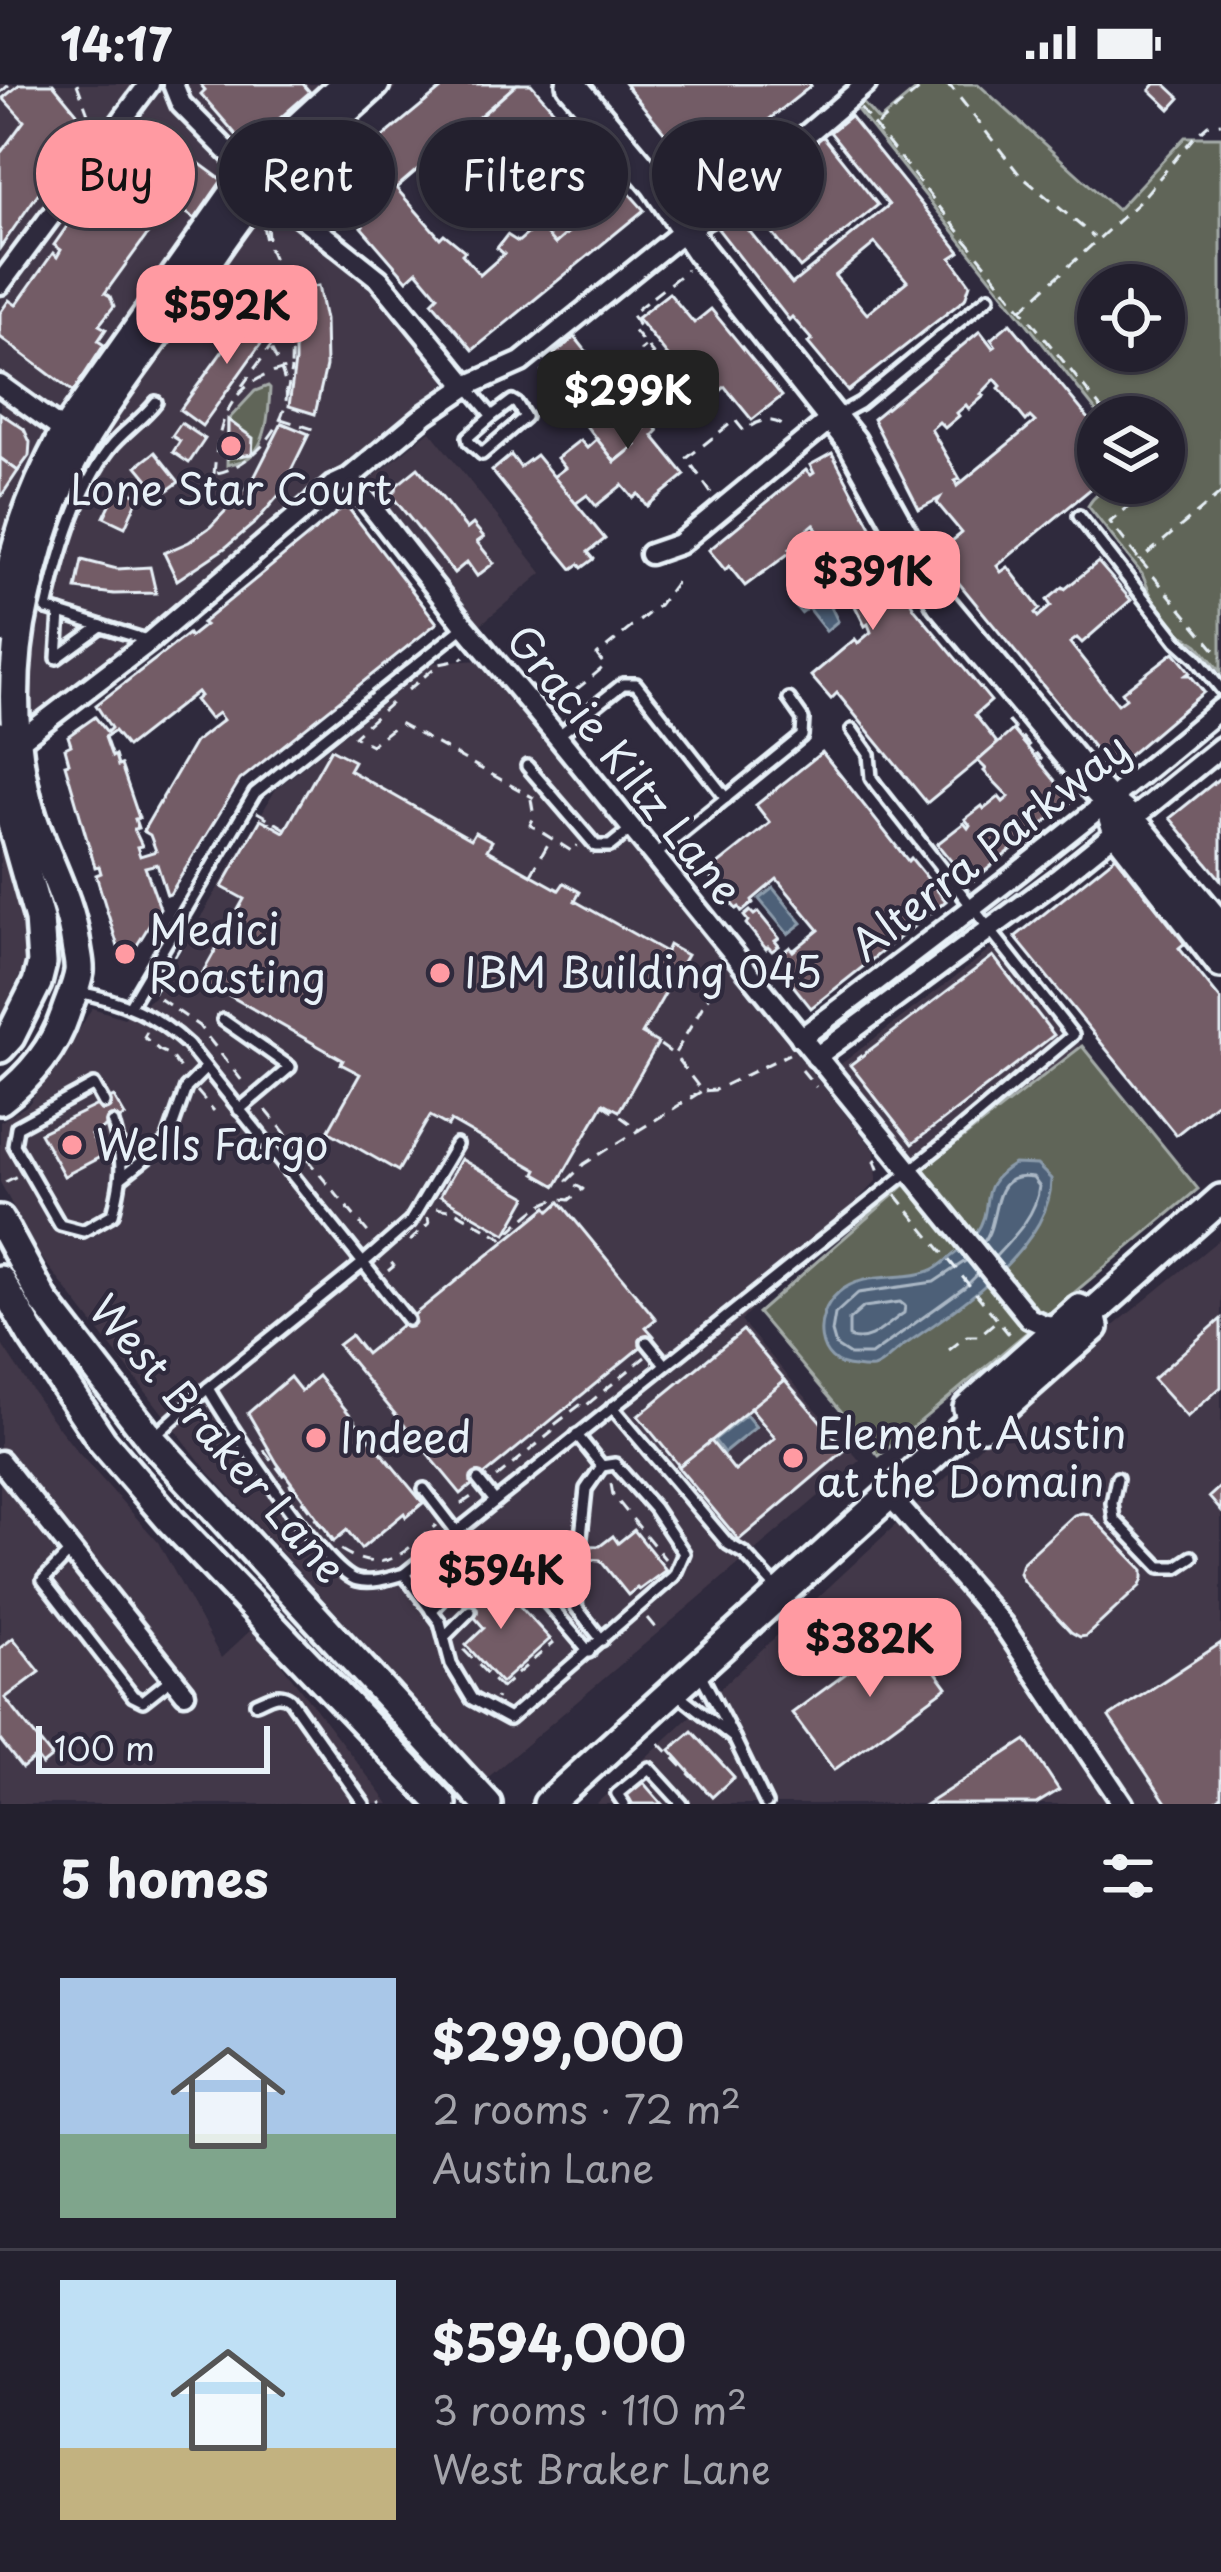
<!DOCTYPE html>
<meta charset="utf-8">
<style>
body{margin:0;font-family:"Playpen Sans",sans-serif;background:#2f2d3a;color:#f1f3f6;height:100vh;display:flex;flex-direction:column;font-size:45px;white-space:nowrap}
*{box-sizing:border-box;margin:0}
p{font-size:39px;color:#a3a3aa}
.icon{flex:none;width:66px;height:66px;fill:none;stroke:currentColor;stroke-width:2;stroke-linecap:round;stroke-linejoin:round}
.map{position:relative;height:1720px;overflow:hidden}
.drawer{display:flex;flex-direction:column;background:#23202e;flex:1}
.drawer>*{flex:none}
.guide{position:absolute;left:36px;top:36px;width:1149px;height:108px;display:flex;gap:24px}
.fabs{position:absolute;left:1077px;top:180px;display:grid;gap:24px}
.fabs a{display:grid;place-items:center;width:108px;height:108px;border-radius:50%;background:#23202e;box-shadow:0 3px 9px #0004,0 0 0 3px #403e4a;font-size:60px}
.scale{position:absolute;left:36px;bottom:30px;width:234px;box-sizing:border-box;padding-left:12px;border:6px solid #e8f1f8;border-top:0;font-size:33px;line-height:42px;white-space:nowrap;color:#e8f1f8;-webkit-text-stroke:9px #2f2a3d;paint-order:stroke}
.price{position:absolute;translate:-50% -102px;padding:0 27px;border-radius:24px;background:#ff9aa2;color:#111;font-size:39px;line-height:78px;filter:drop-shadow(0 3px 6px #0008)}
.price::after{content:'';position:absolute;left:50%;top:72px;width:36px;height:27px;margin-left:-18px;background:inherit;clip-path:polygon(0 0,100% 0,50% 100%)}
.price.current{background:#222;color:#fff}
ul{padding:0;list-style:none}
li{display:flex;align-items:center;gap:36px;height:300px;padding:0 60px}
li+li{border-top:3px solid #403e4a}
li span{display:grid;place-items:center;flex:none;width:336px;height:240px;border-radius:0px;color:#555}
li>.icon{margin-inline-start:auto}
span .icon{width:144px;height:144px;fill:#fffc;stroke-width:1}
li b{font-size:51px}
h2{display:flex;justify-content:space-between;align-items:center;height:144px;padding:0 60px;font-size:51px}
.chip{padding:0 42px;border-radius:54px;background:#23202e;box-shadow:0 3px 9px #0004,0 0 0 3px #403e4a;font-size:42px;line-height:108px}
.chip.current{background:#ff9aa2;color:#111}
.status{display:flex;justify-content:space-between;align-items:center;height:84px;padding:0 60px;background:#23202e;direction:ltr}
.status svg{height:33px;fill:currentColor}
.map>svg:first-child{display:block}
.built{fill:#433949}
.green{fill:#606558;stroke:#a4aba8;stroke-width:3;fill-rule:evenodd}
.water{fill:#4d6178;stroke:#8b9bab;stroke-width:3}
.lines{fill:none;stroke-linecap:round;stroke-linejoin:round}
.shore{stroke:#aab7c5;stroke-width:3}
.building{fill:#735b66;stroke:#e8f1f8;stroke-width:3;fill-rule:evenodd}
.lane-casing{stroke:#e8f1f8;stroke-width:18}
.street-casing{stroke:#e8f1f8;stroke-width:27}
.secondary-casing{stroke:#e8f1f8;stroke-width:36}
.path{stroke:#e8f1f8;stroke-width:3;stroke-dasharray:12 9;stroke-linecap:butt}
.lane{stroke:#2f2a3d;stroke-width:9}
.street{stroke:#2f2a3d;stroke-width:18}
.secondary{stroke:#2f2a3d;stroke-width:27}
.poi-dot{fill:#ff9aa2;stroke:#2f2a3d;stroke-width:4.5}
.labels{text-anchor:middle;stroke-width:9;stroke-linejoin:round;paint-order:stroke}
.poi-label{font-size:42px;fill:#e8f1f8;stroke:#2f2a3d;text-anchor:start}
.street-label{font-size:42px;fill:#e8f1f8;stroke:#2f2a3d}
</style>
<div class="status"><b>14:17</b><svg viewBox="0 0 49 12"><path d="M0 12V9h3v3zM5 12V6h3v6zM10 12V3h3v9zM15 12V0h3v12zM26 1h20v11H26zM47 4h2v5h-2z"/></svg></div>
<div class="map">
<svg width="1221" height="1720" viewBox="0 0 1221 1720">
<rect width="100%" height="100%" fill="#2f2a3d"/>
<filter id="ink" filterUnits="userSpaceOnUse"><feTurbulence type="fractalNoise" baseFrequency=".00833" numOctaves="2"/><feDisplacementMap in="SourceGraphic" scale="24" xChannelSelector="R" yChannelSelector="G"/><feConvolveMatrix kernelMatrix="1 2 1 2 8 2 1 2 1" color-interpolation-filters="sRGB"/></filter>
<g filter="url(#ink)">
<g class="built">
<path d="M0 0H400L281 101 262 124 272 125 369 195 445 297 441 309 434 317 416 326 33 636 26 634 31 521 0 575Z"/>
<path d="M430 347 542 489 481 540 366 399Z"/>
<path d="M480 576 875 1067 877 1096 741 1237 860 1377 486 1695 206 1385 38 1169 0 1098V1038L28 1021 75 953 92 924 124 934 154 913 276 705 433 579Z"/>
<path d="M0 766 29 841 26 878 0 934Z"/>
<path d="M998 860 1082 962 923 1085 841 980Z"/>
<path d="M1221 1154V1720H596L1078 1271Z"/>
<path d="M0 1258 48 1330 75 1365 158 1458 221 1574 251 1546 278 1576 389 1720H0Z"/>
</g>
<g class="green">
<path d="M923 0H978L1117 126 1185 53H1221V588L1198 561 1178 548 1153 516 1142 490 1088 422C1104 395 1136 399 1164 399V333H1101L855 23 862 18 879 37ZM1164 201V267H1098V201Z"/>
<path d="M268 302 270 304C269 325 268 360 248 374 242 378 234 379 227 381L228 336 255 307Z"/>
<path d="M1082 962 1198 1105 879 1372 758 1229 923 1085Z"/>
</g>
<g class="water">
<path d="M817 497 824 511 829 509 831 514 828 517 838 537 826 547 808 524 801 529 792 518Z"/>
<path d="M773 804 802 839 788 850 759 815Z"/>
<path d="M1014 1080 1037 1081 1051 1095C1052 1163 954 1227 903 1262 894 1268 883 1281 873 1284 867 1285 861 1284 855 1283 814 1282 812 1231 838 1209 865 1185 906 1199 934 1185 940 1182 944 1178 949 1174 959 1167 969 1158 976 1149 996 1120 973 1105 1014 1080Z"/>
<path d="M746 1331 756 1343 724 1369 714 1356Z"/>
</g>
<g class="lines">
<g class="shore">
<path d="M983 1159C1002 1135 987 1086 1033 1094L1039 1102C1037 1130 1014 1153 995 1173"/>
<path d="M967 1176 934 1198 858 1209 835 1230 832 1248 836 1262 850 1271H871L965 1203 978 1190"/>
<path d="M900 1218 905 1222 904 1229C887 1240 869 1262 849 1253V1236L864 1223Z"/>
</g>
</g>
<g class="building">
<path d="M20 0H53L77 29V38L58 65 65 71 0 164V66L2 67 24 37 3 14Z"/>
<path d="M200 0H303L310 8 254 57 251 54 247 57 242 52 239 54 201 10 205 6Z"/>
<path d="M447 0H517L396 104 440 154 444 150 465 167 462 170 480 191 504 170 497 164 507 151 518 158 538 141 555 160 620 103 625 109 627 107 644 126 473 266 432 218 438 212 417 187 407 196 361 143 363 142 346 120 343 122 316 102 327 87 336 92Z"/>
<path d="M517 0H531L620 103 555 160 460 50Z"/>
<path d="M625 0H810L811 2 732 65 750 86 734 99 717 78 700 92Z"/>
<path d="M1155 0H1165L1180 14 1170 25 1150 6Z"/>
<path d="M850 32 960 168 951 174 970 200 965 215 848 307 808 259 812 256 792 233 789 236 718 145 742 125 753 138 746 143 792 200 889 121 830 48ZM875 159 907 197 867 230 835 192Z"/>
<path d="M147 41 222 96 195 135 171 118 105 209 110 212 114 222 99 241 106 245 98 257 104 261 73 308 0 253V229L9 216 16 221 53 169 57 173 61 166 54 161 115 74 121 79Z"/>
<path d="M823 52 878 121 800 184 745 115Z"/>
<path d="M318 202 325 236 326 282 315 330 289 322 295 278V236L288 208Z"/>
<path d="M669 209 694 239 711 225 782 312 752 336 725 303 706 319 637 234Z"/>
<path d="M253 225 275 240 202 342 180 326Z"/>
<path d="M1010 239 1098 346V399L997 482 1001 488 1008 483 1040 525 1035 529 1038 533 1051 522 1047 516 1063 503 1065 505 1098 478 1131 516 1082 559 1077 554 1070 559 1118 620 1126 614 1122 608 1174 568 1190 588 1186 591H1190L1204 608 1112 686 954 493 957 491 938 468 962 449 937 419 940 414 919 425 873 335 980 247 993 264 996 262 991 255ZM995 295 1001 302 999 304 1026 337 1030 333 1035 338 957 402 955 397 960 395 931 345 939 338 945 344 959 332 957 329 966 321 969 325 984 312 981 310Z"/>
<path d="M575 253 646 343 631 355 636 361 615 378 542 287 557 274 554 270Z"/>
<path d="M653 282 665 297 679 286 693 302 649 336 658 347 653 352 685 391 647 422 638 410 633 414 622 401 596 422 587 411 575 420 553 393 565 384 557 374 580 356 587 364 597 355 615 378 636 361 631 355 646 343 631 323 645 312 633 298Z"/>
<path d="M0 329 24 345 30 358 29 372 18 387 0 374Z"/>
<path d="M228 336 253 354 252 370 228 374Z"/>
<path d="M181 339 205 355 189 379 173 368 180 357 172 352Z"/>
<path d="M282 339 309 350 279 411 256 438 225 464 177 496 164 469 189 458 210 443 234 418 255 392Z"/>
<path d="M155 368 179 398 161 411 137 382Z"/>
<path d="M832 369 914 524 991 617 975 631 998 660 927 719 837 609 831 615 811 592 855 555 858 559 871 548 868 540 865 542 814 440 802 450 805 453 790 465 792 467 745 502 729 482 725 486 709 466 806 386 811 391 814 389 810 381Z"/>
<path d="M511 371 520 383 536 371 605 455 588 468 594 475 582 484 579 480 572 485 492 387Z"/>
<path d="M0 374 18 387 0 414Z"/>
<path d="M418 384 467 445 473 440 484 453 477 458 494 479 477 492 467 478 454 489 391 411 396 406 397 401Z"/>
<path d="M119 402 139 412 125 443 104 433Z"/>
<path d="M346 421 437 539 240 696 170 810 167 811 157 780 145 783 160 824 129 874 122 876 96 791 101 789 99 782 95 783 65 680 69 679 65 664 71 661 68 652 95 633 107 648 111 644 96 621 188 550 190 553 205 541 202 539ZM197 608 200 612 195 616 210 635 218 629 223 636 195 658 143 747 150 751 156 767 140 772 137 763 142 762 134 745 138 744 135 735 139 734 121 681 118 682 115 671 112 673 105 653 114 647 127 663Z"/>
<path d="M82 476 117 485 150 483 156 509 114 510 76 505Z"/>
<path d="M1013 646 1072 717 974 796 961 781 957 784 937 760 964 739 968 744 970 741 965 735 982 722 984 725 999 713 1003 718 1009 713 984 687 986 685 978 677Z"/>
<path d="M331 665 354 677 349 686 471 755 475 748 492 757 487 766 559 806 564 799 580 808 575 817 666 868 669 861 687 871 642 950 658 959 619 1027 604 1019 556 1102 535 1090 537 1086 451 1037 448 1042 430 1032 398 1087 328 1047 360 990 341 980 343 976 223 908 220 912 197 899 244 815 222 803 261 735 284 748Z"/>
<path d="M822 668 908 777 911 774 946 817 811 924 776 880 779 878 776 874 790 863 793 867 819 846 777 795 752 816 753 819 742 828 739 823 736 825 707 789 770 739 756 721Z"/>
<path d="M1221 693V796L1170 734Z"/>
<path d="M1121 768 1191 854 1179 864 1221 916V1015L1176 1051 1015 853Z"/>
<path d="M750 827 754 831 758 828 779 854 775 857 779 862 772 867 768 863 766 865 746 840 748 837 744 832Z"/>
<path d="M993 872 1054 951 912 1060 850 981Z"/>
<path d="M114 1013 125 1032 91 1051 102 1072 64 1092 40 1049Z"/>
<path d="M461 1075 527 1113 506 1150 440 1112Z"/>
<path d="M560 1118 656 1235 646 1243 654 1252 461 1410 338 1261 351 1251 366 1270 547 1123 550 1127Z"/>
<path d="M1221 1235V1303L1187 1333 1153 1295Z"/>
<path d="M743 1246 785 1296 680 1383 638 1332Z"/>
<path d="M318 1292 423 1419 406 1433 404 1429 361 1465 347 1446 334 1457 277 1379 248 1329 290 1293 301 1307Z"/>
<path d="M785 1296 845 1366 739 1456 678 1383 711 1357 735 1387 775 1354 750 1324Z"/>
<path d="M1221 1402V1427L1209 1413Z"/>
<path d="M1082 1429 1089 1430 1143 1486V1494L1140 1502 1086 1552 1080 1553 1071 1548 1023 1497 1019 1489 1022 1479 1074 1431Z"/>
<path d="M634 1446 666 1486 639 1506 637 1504 628 1511 600 1476 564 1474V1461L600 1462 613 1452 618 1459Z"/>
<path d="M477 1494 506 1526 515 1517 550 1555 501 1599 466 1561 484 1544 456 1512Z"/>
<path d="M905 1546 947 1603 834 1686 792 1629Z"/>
<path d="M13 1554 40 1588 5 1614 52 1673 42 1681 36 1673 22 1684 0 1656V1564Z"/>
<path d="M1221 1559V1713L1210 1720H1167L1109 1633Z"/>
<path d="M692 1647 734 1693 712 1713 670 1666Z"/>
<path d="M1026 1656 1059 1706 1036 1720H927Z"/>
<path d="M641 1696 662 1720H633L625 1711Z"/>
</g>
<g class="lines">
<g class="lane-casing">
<g id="lane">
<path d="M467 302 492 332 468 353 469 358 482 370 525 333 517 320 512 317 492 332"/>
<path d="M838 331 860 319 989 213"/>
<path d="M1079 432 1177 557 1196 574 1221 605"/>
<path d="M47 525C58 475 77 407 109 365 122 348 142 336 156 318"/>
<path d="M47 525 150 557"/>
<path d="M60 529 57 574 101 542"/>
<path d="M559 651 623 600H636L726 714"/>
<path d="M527 682 596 762H610L631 745"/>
<path d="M653 773 802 652 803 635 789 615"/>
<path d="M78 908C121 916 156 931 188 961L363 1179 410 1138 456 1061"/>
<path d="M130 921 255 709 465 542"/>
<path d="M223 936 290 983 239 1026"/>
<path d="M104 1019 94 1001 17 1043 14 1061 60 1141 83 1147 113 1130C123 1092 124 1076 113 1039"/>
<path d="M121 1094 167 1058 186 1004 206 984"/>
<path d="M647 1258 665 1280"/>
<path d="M208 1304C227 1338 325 1488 357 1496 372 1500 390 1494 404 1490L943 1060 1073 951 876 701 871 694 869 670 852 646"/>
<path d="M612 1323 728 1460 745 1470 777 1505"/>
<path d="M156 1351 208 1304 363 1179 408 1236"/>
<path d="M1117 1394 1112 1419 1114 1435 1160 1483H1177L1192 1473"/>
<path d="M478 1396 495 1417"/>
<path d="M424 1405 457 1448"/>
<path d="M580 1462 586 1405 602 1382"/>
<path d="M71 1467 43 1496 133 1612 143 1617 171 1595"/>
<path d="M579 1475 576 1523 602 1556"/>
<path d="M404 1490 440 1538 451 1580 472 1615 509 1635 674 1492 684 1469 654 1424 615 1380 602 1382 577 1351"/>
<path d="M490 1508 517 1483"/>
<path d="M431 1527 477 1480H514L589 1568"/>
<path d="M444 1553 470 1527"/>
<path d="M678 1610 734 1654 700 1589"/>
<path d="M256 1619C268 1614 279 1606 290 1615L364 1720"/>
<path d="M734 1654 766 1720"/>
<path d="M624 1720 617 1710 649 1684 682 1720"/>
</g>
</g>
<g class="street-casing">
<g id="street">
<path d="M173 0 181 20 263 103 379 195 467 302"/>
<path d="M0 200 149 0"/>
<path d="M0 301 65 348"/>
<path d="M349 394 465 542 557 652 1029 1234 1042 1240 1059 1243"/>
<path d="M650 470 679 460 833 333"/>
<path d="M19 657 150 557 332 402 349 394 426 330 467 302 521 278 685 146 711 132 866 0"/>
<path d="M801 954C944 847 1085 739 1221 624"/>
<path d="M816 973 1059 794 1221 663"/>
<path d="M0 1377 185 1609"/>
<path d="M889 1411 1003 1541 1123 1720"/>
</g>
</g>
<g class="secondary-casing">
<g id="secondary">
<path d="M571 0 655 100 701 168 852 358 941 519 1094 702 1109 718 1132 737 1221 844"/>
<path d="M0 545C11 469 28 416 65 348L248 89 345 0"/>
<path d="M0 652 3 708 39 835 42 879 37 899 10 953 0 964"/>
<path d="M1113 734 1118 748 1221 879"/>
<path d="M0 1016C29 994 53 967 65 931 69 918 77 902 79 888 80 880 77 870 76 861 69 807 36 760 25 707 11 646 11 579 25 518 36 465 53 412 79 364 109 312 147 264 182 215 208 178 232 138 262 104 295 66 338 35 375 0"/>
<path d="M0 1136 44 1217 151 1355 487 1720"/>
<path d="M0 1196 32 1252 102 1357 171 1437 442 1720"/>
<path d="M972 1336 968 1324 1079 1225 1091 1230"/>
<path d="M548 1720 972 1336 983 1341 1094 1243 1091 1230 1221 1115"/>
</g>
</g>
<g class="path">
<path d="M77 0 93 43"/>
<path d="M945 0 952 4 1019 90 1094 153"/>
<path d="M0 9 10 0"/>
<path d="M860 24 1108 333"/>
<path d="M877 41 926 0"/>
<path d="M268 155 267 139 271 129"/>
<path d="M1022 225 1140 117 1194 53 1208 41 1221 39"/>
<path d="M619 284 626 292 653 270 632 245 638 240 631 230 687 186"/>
<path d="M607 293 645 263"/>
<path d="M242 302 292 233 286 204 266 157 262 136"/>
<path d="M287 312 291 285"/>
<path d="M281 335 313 345"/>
<path d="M217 389C248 383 281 349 286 317 289 297 275 271 265 255"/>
<path d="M207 406 213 405C217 345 222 297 291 284L292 233"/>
<path d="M711 409 687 374 735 336 744 347C760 334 772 333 789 345"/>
<path d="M1221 409 1140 476 1221 573"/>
<path d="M1138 474 1110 438 1157 399"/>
<path d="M981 603 982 605"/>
<path d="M408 606 439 580 460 576 464 572"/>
<path d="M391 619 354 652 371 661 399 639 534 714"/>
<path d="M560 619 605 582 597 571 659 521 680 493"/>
<path d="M1008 637 1042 676"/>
<path d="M531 715 534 733 530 741 573 768 577 761"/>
<path d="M257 728 286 745"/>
<path d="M531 790 551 755"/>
<path d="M181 862 153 910 199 942 246 1002"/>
<path d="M683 878 703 889 714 903 674 971 702 1007 715 1006 789 970"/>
<path d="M147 948 144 953 159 966 170 971 185 991"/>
<path d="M643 949 673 970"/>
<path d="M802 986 816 1003"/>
<path d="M197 1007 214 1027"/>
<path d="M603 1020 639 1046 702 1007"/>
<path d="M266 1026 371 1152"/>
<path d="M877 1075 875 1077 881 1093"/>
<path d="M5 1098 19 1091"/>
<path d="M896 1111 1008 1249 1012 1245"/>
<path d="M436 1124 455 1127 502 1154C521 1139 543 1110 569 1116L583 1105 567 1097 584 1080 639 1046"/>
<path d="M410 1157 429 1139 428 1133"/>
<path d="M388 1187 394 1182 389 1176"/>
<path d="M949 1266 967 1252H979L996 1237"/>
<path d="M264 1366 334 1459"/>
<path d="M496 1394 552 1348 549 1345 580 1321 583 1324 645 1273"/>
<path d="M611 1400 613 1411 665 1475"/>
<path d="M461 1420 474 1411"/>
<path d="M341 1466C385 1493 403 1469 436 1441"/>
<path d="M647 1534 657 1546"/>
<path d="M464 1566 501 1604 496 1615"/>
<path d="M501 1604 554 1558"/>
<path d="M659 1659 704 1705"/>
<path d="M380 1720 383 1718"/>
</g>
<use href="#lane" class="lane"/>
<use href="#street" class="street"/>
<use href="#secondary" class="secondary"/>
</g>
</g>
<g class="poi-dot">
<circle cx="231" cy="362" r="12"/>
<circle cx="125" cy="870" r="12"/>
<circle cx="440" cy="889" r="12"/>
<circle cx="72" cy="1061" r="12"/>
<circle cx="316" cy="1354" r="12"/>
<circle cx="793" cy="1374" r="12"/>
</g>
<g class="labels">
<g class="poi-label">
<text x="231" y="421" text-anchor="middle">Lone Star Court</text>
<text x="149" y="861">Medici<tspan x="149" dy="48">Roasting</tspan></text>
<text x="464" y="904">IBM Building 045</text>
<text x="96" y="1076">Wells Fargo</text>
<text x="817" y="1365">Element Austin<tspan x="817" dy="48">at the Domain</tspan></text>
<text x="340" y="1369">Indeed</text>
</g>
<g class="street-label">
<text transform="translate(624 681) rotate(51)" y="15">Gracie Kiltz Lane</text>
<text transform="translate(990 763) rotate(-38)" y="15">Alterra Parkway</text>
<text transform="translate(217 1355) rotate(49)" y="15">West Braker Lane</text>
</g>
</g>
</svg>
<div class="fabs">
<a><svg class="icon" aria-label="locate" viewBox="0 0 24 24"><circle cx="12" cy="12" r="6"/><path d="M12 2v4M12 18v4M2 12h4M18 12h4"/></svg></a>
<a><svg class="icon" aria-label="layers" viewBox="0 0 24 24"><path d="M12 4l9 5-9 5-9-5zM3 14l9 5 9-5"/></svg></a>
</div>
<div class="scale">100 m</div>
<b class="price" style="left:227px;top:283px">$592K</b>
<b class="price current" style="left:628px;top:368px">$299K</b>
<b class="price" style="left:873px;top:549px">$391K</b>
<b class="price" style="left:501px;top:1548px">$594K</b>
<b class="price" style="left:870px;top:1616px">$382K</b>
<div class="guide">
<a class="chip current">Buy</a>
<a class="chip">Rent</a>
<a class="chip">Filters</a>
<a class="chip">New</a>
</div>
</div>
<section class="drawer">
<h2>5 homes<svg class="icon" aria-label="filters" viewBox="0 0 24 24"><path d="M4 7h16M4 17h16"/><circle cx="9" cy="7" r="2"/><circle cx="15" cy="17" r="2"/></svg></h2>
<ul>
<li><span style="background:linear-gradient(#a9c7e8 65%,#7fa58c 0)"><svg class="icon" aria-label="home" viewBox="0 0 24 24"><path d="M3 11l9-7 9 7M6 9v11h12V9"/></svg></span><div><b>$299,000</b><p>2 rooms · 72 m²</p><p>Austin Lane</p></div></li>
<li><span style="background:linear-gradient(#bfe0f5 70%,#c2b280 0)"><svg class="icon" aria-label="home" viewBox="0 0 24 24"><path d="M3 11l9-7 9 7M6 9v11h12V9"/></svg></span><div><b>$594,000</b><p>3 rooms · 110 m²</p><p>West Braker Lane</p></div></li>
</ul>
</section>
